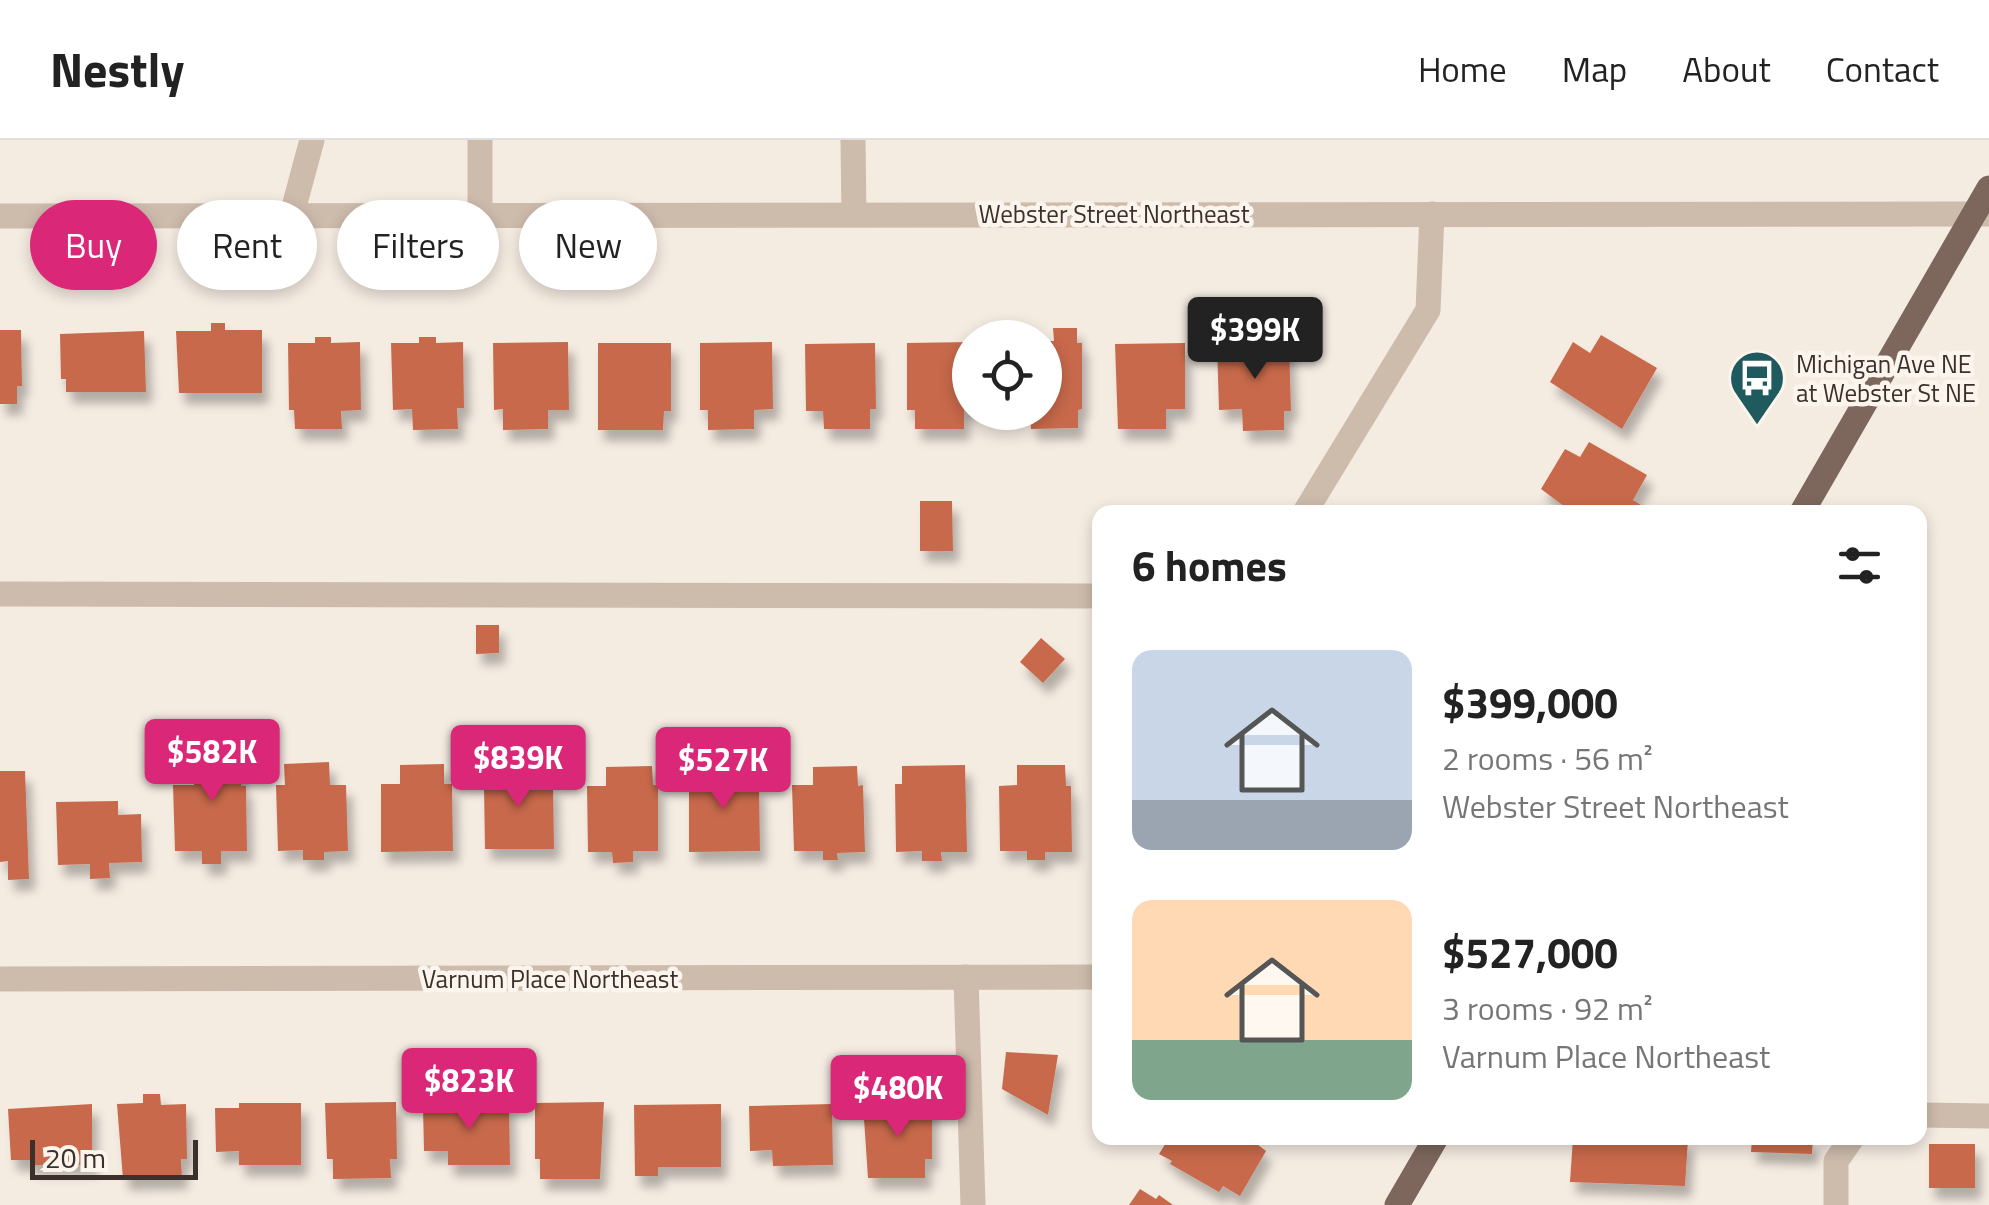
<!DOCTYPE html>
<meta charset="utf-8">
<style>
body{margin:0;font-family:"Titillium Web",sans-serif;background:#f2f2f2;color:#222;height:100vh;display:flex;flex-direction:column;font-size:38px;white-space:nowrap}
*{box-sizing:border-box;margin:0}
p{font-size:32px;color:#767676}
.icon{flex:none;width:55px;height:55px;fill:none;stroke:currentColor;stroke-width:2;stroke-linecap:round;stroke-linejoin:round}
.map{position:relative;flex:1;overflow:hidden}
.drawer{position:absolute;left:1092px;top:365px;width:835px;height:640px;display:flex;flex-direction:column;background:#fff;border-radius:20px;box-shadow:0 5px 15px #0003}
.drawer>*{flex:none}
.hud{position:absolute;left:30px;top:60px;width:912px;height:90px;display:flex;gap:20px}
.fabs{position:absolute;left:952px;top:180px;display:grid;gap:20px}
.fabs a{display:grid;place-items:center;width:110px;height:110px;border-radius:50%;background:#fff;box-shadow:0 5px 15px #0003;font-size:50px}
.scale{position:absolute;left:30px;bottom:25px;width:168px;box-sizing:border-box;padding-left:10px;border:5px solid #3b302b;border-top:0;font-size:28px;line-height:35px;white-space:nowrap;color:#3b302b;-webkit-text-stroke:8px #fbf5ee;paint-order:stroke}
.price{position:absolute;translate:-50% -85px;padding:0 22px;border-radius:10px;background:#db2777;color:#fff;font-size:32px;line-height:65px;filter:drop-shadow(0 2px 5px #0008)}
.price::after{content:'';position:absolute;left:50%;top:60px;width:30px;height:22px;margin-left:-15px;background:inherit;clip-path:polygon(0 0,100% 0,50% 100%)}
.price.current{background:#222;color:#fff}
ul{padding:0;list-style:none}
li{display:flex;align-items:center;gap:30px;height:250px;padding:0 40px}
li span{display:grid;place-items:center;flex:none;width:280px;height:200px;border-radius:20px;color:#555}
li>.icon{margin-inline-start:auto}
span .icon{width:120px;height:120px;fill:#fffc;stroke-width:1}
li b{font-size:42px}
h2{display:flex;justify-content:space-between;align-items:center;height:120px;padding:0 40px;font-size:42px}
.pill{padding:0 35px;border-radius:45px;background:#fff;box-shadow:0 5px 15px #0003;font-size:35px;line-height:90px}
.pill.current{background:#db2777;color:#fff}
header{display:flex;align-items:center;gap:60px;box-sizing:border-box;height:140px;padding:0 50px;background:#fff;border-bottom:2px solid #e0e0e0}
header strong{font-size:48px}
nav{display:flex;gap:55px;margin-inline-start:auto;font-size:35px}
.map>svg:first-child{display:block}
.building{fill:#c8694b;filter:url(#shadow)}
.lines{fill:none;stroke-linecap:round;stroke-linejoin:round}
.lane{stroke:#cdbbac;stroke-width:25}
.street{stroke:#cdbbac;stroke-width:25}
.primary{stroke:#7d675c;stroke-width:25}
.labels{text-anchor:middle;stroke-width:9;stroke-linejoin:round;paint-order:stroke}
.street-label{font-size:25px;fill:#3b302b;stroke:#fbf5ee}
.poi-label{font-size:25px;fill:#3b302b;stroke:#fbf5ee;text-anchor:start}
</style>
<header>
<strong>Nestly</strong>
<nav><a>Home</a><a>Map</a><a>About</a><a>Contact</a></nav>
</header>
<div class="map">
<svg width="1989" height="1065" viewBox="0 0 1989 1065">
<defs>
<filter id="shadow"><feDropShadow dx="6" dy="11" stdDeviation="5" flood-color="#0004"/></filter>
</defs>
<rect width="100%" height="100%" fill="#f4ebe1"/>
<g class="building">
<path d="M211 183H225V190H262V253H179L176 191H211Z"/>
<path d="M1053 188H1077V203H1082V269L1078 270V288L1031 289 1030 272H1045V201H1054Z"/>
<path d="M0 190H21L22 246H17V264H0Z"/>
<path d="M144 191 146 252H66V239H61L60 194Z"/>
<path d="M1601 195 1657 228 1622 289 1550 242 1573 202 1590 213Z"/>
<path d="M315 197H331V203L360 202 361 270 341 271 342 289H295L294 270H289L288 203H315Z"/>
<path d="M419 197H436V203L463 202 464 268H457L458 289 413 290 412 269 393 270 391 203H419Z"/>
<path d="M1245 197H1261V203H1289L1291 271H1284V290L1243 291 1242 269 1219 270 1217 204 1245 203Z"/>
<path d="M568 202 569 270H548V289L503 290V269L494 270 493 203Z"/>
<path d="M772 202 773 269 754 270V289L708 290V270H700V203Z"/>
<path d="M970 202V269H964V289H915V270H907V203Z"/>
<path d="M598 203H671V271H664L663 290H598Z"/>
<path d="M875 203 876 269H870V289H824L823 271H806L805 204Z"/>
<path d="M1185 203V269H1166V289H1118L1115 204Z"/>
<path d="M1589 302 1647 335 1633 360 1641 365 1636 372H1572L1541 349 1565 309 1580 317Z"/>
<path d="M920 361H952L953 411H920Z"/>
<path d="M476 485H499V513L476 514Z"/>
<path d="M1041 498 1065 519 1043 543 1020 522Z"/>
<rect x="145" y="602" width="12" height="17"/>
<path d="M240 603 241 646H246L247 711H221V724H202V711H175L173 645H194V604Z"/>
<path d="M329 622 330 645H346L348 711 324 712V720H303V710L278 711 276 645H285L284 624Z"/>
<path d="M444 624V644H452L453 711 381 712V644H400V625Z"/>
<path d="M490 624H534L535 644H553L554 709H485L484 646H490Z"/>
<path d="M965 625 967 712H941L942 721H922V711L896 712 895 644H902V626Z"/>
<path d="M1017 625H1065L1066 646H1071L1072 712H1045V720H1027V711H1000L999 646 1017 645Z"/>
<path d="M652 626 653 645H658V711H633V722L613 723 612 712H588L587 646H606V627Z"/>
<path d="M696 626H742L743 645H759L760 711 689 712V645H696Z"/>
<path d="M857 626 858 646 863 645 865 712 837 713 838 720H823V711H794L792 645H813V627Z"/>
<path d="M0 631H25L29 739 8 740V721L0 722Z"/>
<path d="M118 661V675L141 674 142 722 109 723 110 738 90 739V724L58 725 56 662Z"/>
<path d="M1006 912 1058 915 1048 975 1002 949Z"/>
<path d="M143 954H160L161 965 186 964 187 1019H181L182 1038 123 1039 117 964 143 963Z"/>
<path d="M396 962 397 1019H390L391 1038 333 1039V1019H327L325 963Z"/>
<path d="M509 962 510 1025H448V1011H424L423 967Z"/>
<path d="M604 962 600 1039H540V1019H535V963Z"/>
<path d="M239 963H301V1025H239V1011L216 1012 215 968H239Z"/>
<path d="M932 963V1019H925V1038H868L863 964Z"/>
<path d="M92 964V1025H30V1020H11L8 969Z"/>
<path d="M721 964V1027H658V1036H635L634 965Z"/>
<path d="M832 964 833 1025 773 1026 772 1010 750 1011 749 966Z"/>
<path d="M1169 998H1249L1266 1011 1240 1056 1223 1046 1219 1052 1170 1024 1172 1021 1159 1014Z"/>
<path d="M1573 998 1688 999 1685 1046 1570 1042Z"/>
<path d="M1752 998H1813L1812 1014 1751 1012Z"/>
<rect x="1929" y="1004" width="46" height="44"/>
<path d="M1140 1049 1156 1059 1159 1055 1173 1065H1129Z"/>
</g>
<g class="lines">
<g class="lane">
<path d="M853 0 854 74"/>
<path d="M292 74 312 0"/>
<path d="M1305 372 1428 170 1432 74"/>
<path d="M0 454 1100 456"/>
<path d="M966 837 973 1065"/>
<path d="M1920 975 1989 976"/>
<path d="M1836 1065V1021L1852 998"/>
</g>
<g class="street">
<path d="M480 73V0"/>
<path d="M0 76 1989 74"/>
<path d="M0 839 1100 837"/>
</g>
<g class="primary">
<path d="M1802 372 1989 48"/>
<path d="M1397 1065 1436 998"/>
</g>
</g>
<defs>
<g id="bus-pin" transform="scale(2.875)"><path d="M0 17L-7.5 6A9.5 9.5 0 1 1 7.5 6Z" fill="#1f5a5e" stroke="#fbf5ee"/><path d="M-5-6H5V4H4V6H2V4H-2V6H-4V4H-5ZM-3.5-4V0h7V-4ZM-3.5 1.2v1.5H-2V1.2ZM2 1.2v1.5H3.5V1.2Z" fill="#fff"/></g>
</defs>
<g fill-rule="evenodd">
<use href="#bus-pin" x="1757" y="238"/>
</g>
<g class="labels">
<g class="street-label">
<text x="1114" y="83">Webster Street Northeast</text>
<text x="550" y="848">Varnum Place Northeast</text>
</g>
<g class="poi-label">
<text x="1796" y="233">Michigan Ave NE<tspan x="1796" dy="29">at Webster St NE</tspan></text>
</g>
</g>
</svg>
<div class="fabs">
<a><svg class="icon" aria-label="locate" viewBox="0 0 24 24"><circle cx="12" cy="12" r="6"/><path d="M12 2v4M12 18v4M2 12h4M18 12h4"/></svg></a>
</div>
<div class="scale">20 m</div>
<b class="price current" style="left:1255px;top:242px">$399K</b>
<b class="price" style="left:212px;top:664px">$582K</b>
<b class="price" style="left:518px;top:670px">$839K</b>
<b class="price" style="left:723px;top:672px">$527K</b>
<b class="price" style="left:469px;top:993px">$823K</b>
<b class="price" style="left:898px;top:1000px">$480K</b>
<div class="hud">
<a class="pill current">Buy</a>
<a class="pill">Rent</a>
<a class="pill">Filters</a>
<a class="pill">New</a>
</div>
<section class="drawer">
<h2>6 homes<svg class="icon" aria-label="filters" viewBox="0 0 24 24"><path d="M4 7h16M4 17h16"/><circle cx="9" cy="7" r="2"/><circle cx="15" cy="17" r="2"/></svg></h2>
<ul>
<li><span style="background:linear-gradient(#c9d6e8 75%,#9aa5b1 0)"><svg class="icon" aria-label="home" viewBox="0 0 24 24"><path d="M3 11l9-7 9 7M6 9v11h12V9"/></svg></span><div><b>$399,000</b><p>2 rooms · 56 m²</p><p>Webster Street Northeast</p></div></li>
<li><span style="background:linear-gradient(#ffd9b3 70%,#7fa58c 0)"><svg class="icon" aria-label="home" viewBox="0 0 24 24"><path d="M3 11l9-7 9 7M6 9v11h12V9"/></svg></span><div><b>$527,000</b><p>3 rooms · 92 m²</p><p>Varnum Place Northeast</p></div></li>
</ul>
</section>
</div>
